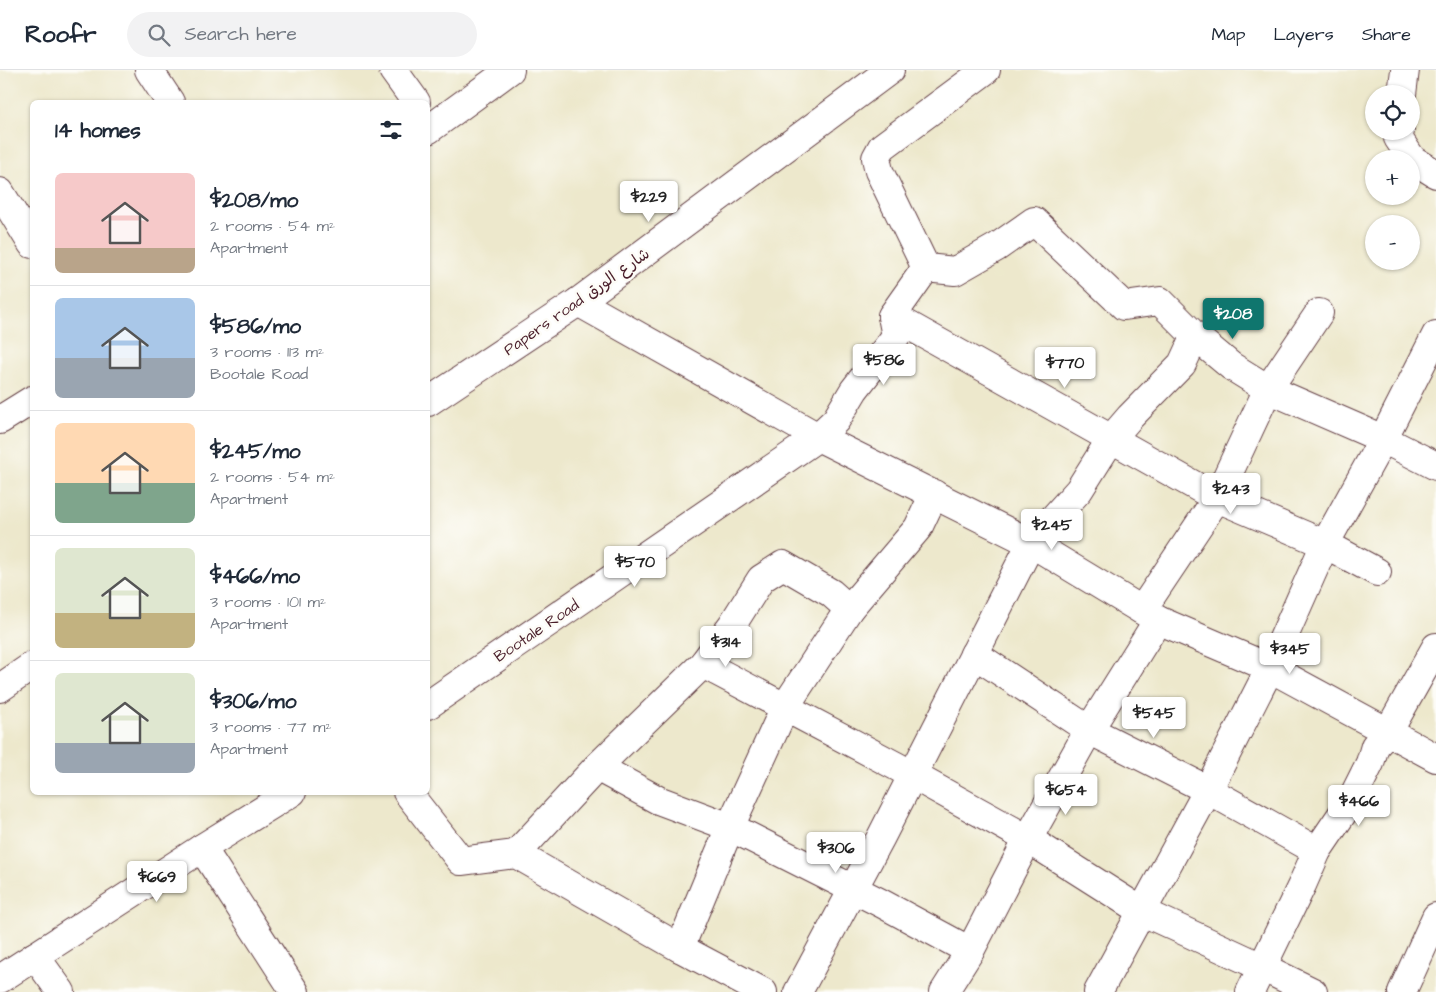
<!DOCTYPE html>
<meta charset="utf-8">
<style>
body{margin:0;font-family:"Architects Daughter","Playpen Sans Arabic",sans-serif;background:#f2f2f3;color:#1f2937;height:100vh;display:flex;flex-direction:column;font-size:19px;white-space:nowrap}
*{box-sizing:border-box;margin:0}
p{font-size:16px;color:#747a83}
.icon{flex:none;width:28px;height:28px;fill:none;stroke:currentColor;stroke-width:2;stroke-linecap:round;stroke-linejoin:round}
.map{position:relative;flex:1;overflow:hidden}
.panel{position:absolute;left:30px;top:30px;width:400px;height:695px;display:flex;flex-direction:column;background:#fff;border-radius:8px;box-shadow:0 1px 4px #0004}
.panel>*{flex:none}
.controls{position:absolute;left:1365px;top:15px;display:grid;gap:10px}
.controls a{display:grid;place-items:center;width:55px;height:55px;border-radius:50%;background:#fff;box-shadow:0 1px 4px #0004;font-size:25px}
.price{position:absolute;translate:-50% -42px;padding:0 11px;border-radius:5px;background:#fff;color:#222;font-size:16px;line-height:32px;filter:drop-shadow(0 1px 2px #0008)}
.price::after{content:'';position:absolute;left:50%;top:30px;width:15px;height:11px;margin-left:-8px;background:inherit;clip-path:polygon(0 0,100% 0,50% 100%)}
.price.active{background:#0f766e;color:#fff}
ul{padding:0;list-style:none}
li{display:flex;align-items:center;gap:15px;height:125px;padding:0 25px}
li+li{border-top:1px solid #e0e1e3}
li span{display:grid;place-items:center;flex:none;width:140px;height:100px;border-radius:8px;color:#555}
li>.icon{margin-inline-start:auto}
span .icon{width:60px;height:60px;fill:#fffc;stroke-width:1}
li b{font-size:21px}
h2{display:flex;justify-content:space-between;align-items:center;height:60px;padding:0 25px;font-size:21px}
header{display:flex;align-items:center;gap:30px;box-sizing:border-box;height:70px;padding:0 25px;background:#fff;border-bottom:1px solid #e0e1e3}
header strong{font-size:24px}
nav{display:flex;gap:28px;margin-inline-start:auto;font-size:18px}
.search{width:350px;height:45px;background:#f2f2f3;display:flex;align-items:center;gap:12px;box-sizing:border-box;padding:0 18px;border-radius:28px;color:#747a83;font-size:19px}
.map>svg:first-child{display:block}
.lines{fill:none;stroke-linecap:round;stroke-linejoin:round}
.minor-casing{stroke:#623d43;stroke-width:30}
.minor{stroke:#fff;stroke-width:28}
.labels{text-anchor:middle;stroke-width:5;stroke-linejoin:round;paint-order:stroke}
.street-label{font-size:16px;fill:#4a1f2b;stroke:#fdfcf7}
</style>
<header>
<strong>Roofr</strong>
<div class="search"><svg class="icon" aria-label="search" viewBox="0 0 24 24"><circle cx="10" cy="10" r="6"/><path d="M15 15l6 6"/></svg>Search here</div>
<nav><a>Map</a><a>Layers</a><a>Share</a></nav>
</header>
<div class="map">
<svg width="1436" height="922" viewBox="0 0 1436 922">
<rect width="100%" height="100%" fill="#fdfcf7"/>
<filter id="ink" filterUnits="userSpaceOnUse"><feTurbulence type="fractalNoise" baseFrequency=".02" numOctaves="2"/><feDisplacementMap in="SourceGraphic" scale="10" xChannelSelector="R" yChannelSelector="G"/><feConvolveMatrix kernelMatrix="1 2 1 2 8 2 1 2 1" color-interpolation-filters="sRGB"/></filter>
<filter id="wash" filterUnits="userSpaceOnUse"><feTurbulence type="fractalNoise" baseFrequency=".0096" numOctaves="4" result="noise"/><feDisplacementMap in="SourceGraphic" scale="20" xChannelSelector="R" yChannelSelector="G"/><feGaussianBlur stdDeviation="1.12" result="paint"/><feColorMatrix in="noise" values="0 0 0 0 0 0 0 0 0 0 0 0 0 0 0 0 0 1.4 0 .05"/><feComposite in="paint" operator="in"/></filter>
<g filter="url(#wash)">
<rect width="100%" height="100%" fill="#ede8cc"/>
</g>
<g filter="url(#ink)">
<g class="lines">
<g class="minor-casing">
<g id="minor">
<path d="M149 0 170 32"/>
<path d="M393 0 416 32"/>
<path d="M1402 24 1405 0"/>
<path d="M428 60 510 0"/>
<path d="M1400 61 1398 68 1412 89 1436 104"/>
<path d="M0 122 32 174"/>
<path d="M926 198 879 101 876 88 882 77 986 0"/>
<path d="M578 232 818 367 1031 473 1158 550 1270 598 1436 688"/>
<path d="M892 246 1217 428 1325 474 1377 502"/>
<path d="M428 332 578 232 890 0"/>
<path d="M0 350 32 330"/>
<path d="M1142 540 1217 428 1268 319 1319 243"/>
<path d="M974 584 1089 660 1208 720 1317 781"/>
<path d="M703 594 896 696 1028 769 1143 842 1262 897 1313 922"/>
<path d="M0 618 32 596"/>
<path d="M428 635 818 367 836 350 854 320 896 266 892 246 926 198 955 201 997 177 1034 151 1124 236 1160 231 1195 266 1231 296 1268 319 1383 369 1436 396"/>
<path d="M597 697 703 594 732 555 761 509 783 495 831 523 849 539"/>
<path d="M407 722 461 791 516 784 680 878 763 922"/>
<path d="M202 778 295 922"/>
<path d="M516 784 597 697 658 730 730 757 881 833 970 881"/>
<path d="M680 878 730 757 785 637 849 539 918 458 934 424"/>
<path d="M35 886 61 922"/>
<path d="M0 909 202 778 292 722"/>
<path d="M798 922 881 767 1031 473 1079 420 1111 369 1130 347 1182 294 1195 266"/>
<path d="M944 922 970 881 1028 769 1089 660 1158 550"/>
<path d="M1098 922 1208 720 1270 598 1325 474 1383 369 1436 265"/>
<path d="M1250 922 1302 815 1317 781 1351 731 1370 693 1375 676 1388 662 1436 577"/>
<path d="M1402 922 1436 847"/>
</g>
</g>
<use href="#minor" class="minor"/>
</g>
</g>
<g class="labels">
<g class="street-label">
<text transform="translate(576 231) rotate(-35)" y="6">Papers road شارع الورق</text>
<text transform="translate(536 560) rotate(-34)" y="6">Bootale Road</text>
</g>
</g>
</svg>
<div class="controls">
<a><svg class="icon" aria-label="locate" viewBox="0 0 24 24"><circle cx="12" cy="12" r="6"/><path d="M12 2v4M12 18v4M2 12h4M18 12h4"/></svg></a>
<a>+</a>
<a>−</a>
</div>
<b class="price" style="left:649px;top:153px">$229</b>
<b class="price active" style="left:1233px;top:270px">$208</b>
<b class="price" style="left:884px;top:316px">$586</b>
<b class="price" style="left:1065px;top:319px">$770</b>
<b class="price" style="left:1231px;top:445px">$243</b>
<b class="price" style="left:1052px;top:481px">$245</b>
<b class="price" style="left:635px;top:518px">$570</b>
<b class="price" style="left:726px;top:598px">$314</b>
<b class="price" style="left:1290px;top:605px">$345</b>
<b class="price" style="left:1154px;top:669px">$545</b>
<b class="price" style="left:1066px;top:746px">$654</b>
<b class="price" style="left:1359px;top:757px">$466</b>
<b class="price" style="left:836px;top:804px">$306</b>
<b class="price" style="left:157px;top:833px">$669</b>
<section class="panel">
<h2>14 homes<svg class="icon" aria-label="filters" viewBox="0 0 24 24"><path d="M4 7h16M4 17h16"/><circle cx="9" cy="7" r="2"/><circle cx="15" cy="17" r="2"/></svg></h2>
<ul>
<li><span style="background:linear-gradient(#f6c9c9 75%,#b9a48a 0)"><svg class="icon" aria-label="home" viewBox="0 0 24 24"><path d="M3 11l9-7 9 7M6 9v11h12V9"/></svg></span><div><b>$208/mo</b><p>2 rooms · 54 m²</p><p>Apartment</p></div></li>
<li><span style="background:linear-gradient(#a9c7e8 60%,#9aa5b1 0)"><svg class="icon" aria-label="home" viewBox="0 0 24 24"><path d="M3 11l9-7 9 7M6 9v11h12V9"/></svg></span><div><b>$586/mo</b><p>3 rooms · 113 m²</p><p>Bootale Road</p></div></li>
<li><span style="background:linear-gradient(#ffd9b3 60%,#7fa58c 0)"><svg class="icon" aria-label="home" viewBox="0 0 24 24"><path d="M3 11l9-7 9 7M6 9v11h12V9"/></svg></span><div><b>$245/mo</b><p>2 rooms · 54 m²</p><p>Apartment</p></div></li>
<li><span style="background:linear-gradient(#dfe7d0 65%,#c2b280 0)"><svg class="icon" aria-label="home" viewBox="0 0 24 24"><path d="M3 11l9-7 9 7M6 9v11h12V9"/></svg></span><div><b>$466/mo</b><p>3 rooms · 101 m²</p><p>Apartment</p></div></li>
<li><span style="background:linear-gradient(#dfe7d0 70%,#9aa5b1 0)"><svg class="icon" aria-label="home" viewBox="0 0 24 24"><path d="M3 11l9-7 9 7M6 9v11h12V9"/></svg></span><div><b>$306/mo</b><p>3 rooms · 77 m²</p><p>Apartment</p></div></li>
</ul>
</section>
</div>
